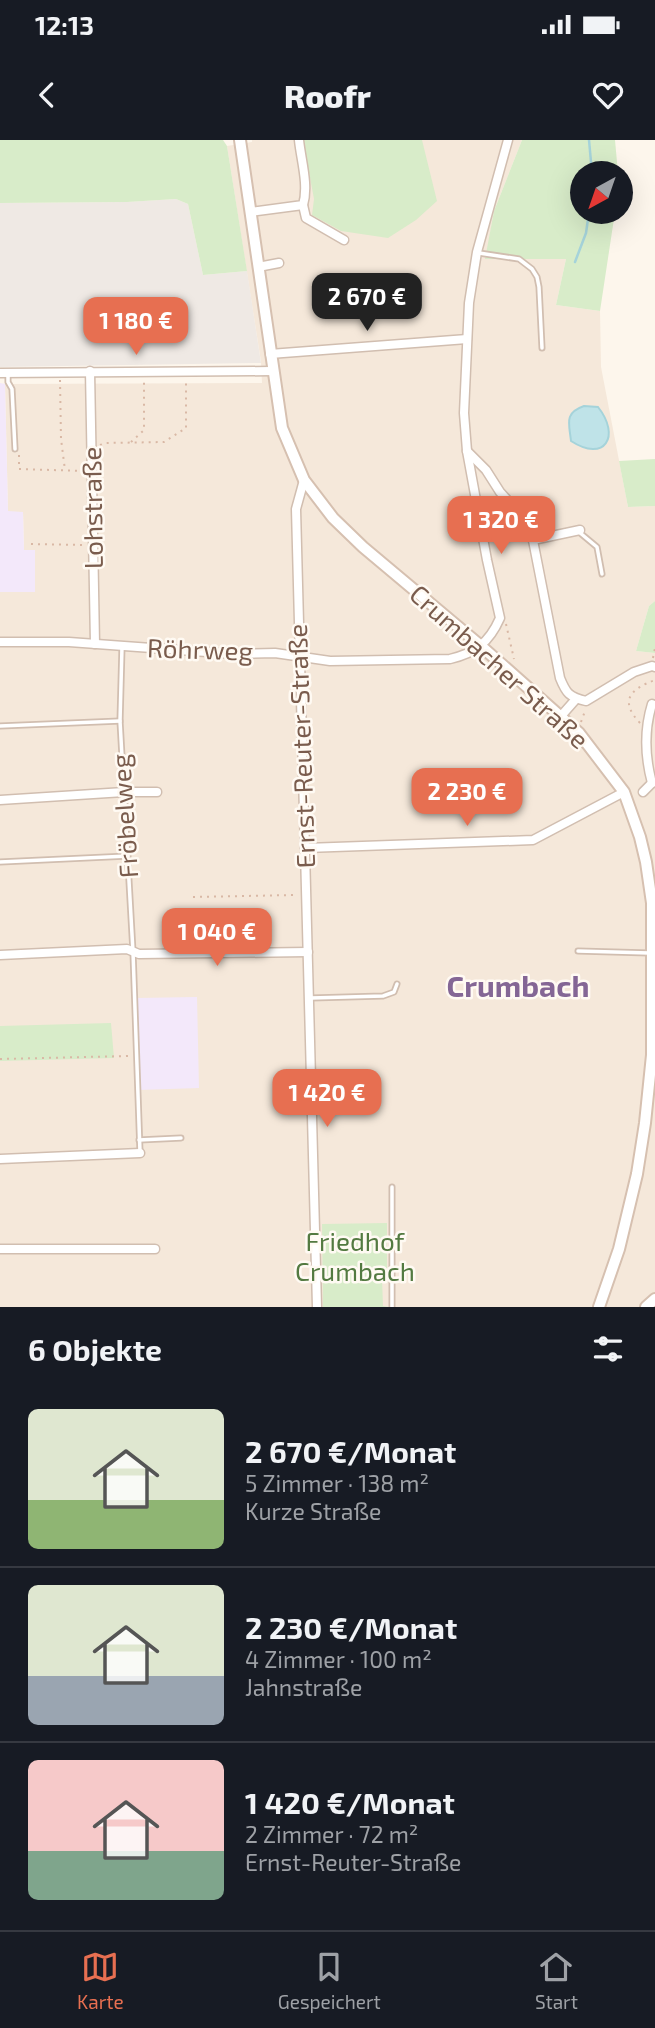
<!DOCTYPE html>
<html lang="de">
<meta charset="utf-8">
<style>
body{margin:0;font-family:"Exo 2",sans-serif;background:#242831;color:#f1f3f6;height:100vh;display:flex;flex-direction:column;font-size:26px;white-space:nowrap}
*{box-sizing:border-box;margin:0}
p{font-size:23px;color:#9ea1a6}
.icon{flex:none;width:38px;height:38px;fill:none;stroke:currentColor;stroke-width:2;stroke-linecap:round;stroke-linejoin:round}
.map{position:relative;height:1167px;overflow:hidden}
.drawer{display:flex;flex-direction:column;background:#171b24;flex:1}
.drawer>*{flex:none}
.needle{width:46px;rotate:220deg}
.fabs{position:absolute;left:570px;top:21px;display:grid;gap:14px}
.fabs a{display:grid;place-items:center;width:63px;height:63px;border-radius:50%;background:#171b24;box-shadow:0 7px 28px #0002;font-size:35px}
.price{position:absolute;translate:-50% -60px;padding:0 16px;border-radius:14px;background:#e76f51;color:#fff;font-size:23px;line-height:46px;filter:drop-shadow(0 2px 4px #0008)}
.price::after{content:'';position:absolute;left:50%;top:42px;width:21px;height:16px;margin-left:-10px;background:inherit;clip-path:polygon(0 0,100% 0,50% 100%)}
.price.on{background:#222;color:#fff}
ul{padding:0;list-style:none}
li{display:flex;align-items:center;gap:21px;height:175px;padding:0 28px}
li+li{border-top:2px solid #363941}
li span{display:grid;place-items:center;flex:none;width:196px;height:140px;border-radius:10px;color:#555}
li>.icon{margin-inline-start:auto}
span .icon{width:84px;height:84px;fill:#fffc;stroke-width:1}
li b{font-size:30px}
h2{display:flex;justify-content:space-between;align-items:center;height:84px;padding:0 28px;font-size:30px}
.status{display:flex;justify-content:space-between;align-items:center;height:49px;padding:0 35px;background:#171b24;direction:ltr}
.status svg{height:19px;fill:currentColor}
header{display:flex;justify-content:space-between;align-items:center;height:91px;padding:0 28px;background:#171b24;font-size:32px;font-weight:800}
.tabs{display:flex;justify-content:space-around;align-items:center;height:98px;border-top:2px solid #363941;background:#171b24;font-size:19px;color:#9ea1a6}
.tabs a{display:grid;justify-items:center;gap:4px}
.tabs .on{color:#e76f51}
.map>svg:first-child{display:block}
.residential{fill:#f5e8da}
.industrial{fill:#efe9e4}
.education{fill:#f3e8fa}
.green{fill:#d8ecc9}
.water{fill:#bfe3e8;stroke:#a5d3da;stroke-width:2}
.lines{fill:none;stroke-linecap:round;stroke-linejoin:round}
.stream{stroke:#a5d3da;stroke-width:2.5}
.service-casing{stroke:#d1beb0;stroke-width:7}
.minor-casing{stroke:#d1beb0;stroke-width:11}
.secondary-casing{stroke:#d6c0b0;stroke-width:14}
.path{stroke:#d9b8a5;stroke-width:2;stroke-dasharray:2 5;stroke-linecap:butt}
.service{stroke:#fff;stroke-width:3.5}
.minor{stroke:#fff;stroke-width:8}
.secondary{stroke:#fff;stroke-width:10}
.labels{text-anchor:middle;stroke-width:5;stroke-linejoin:round;paint-order:stroke}
.street-label{font-size:26px;fill:#7a5c4d;stroke:#fffaf3}
.park-label{font-size:26px;fill:#537a41;stroke:#fffaf3}
.quarter-label{font-size:30px;font-weight:bold;fill:#846695;stroke:#fffaf3}
</style>
<div class="status"><b>12:13</b><svg viewBox="0 0 49 12"><path d="M0 12V9h3v3zM5 12V6h3v6zM10 12V3h3v9zM15 12V0h3v12zM26 1h20v11H26zM47 4h2v5h-2z"/></svg></div>
<header><svg class="icon" aria-label="back" viewBox="0 0 24 24"><path d="M15 5l-7 7 7 7"/></svg>Roofr<svg class="icon" aria-label="heart" viewBox="0 0 24 24"><path d="M12 20l-8-8c-3-5 5-10 8-4 3-6 11-1 8 4z"/></svg></header>
<div class="map">
<svg width="655" height="1167" viewBox="0 0 655 1167">
<rect width="100%" height="100%" fill="#fdf6ec"/>
<path class="residential" d="M252 0H522L494 71 486 119H566L556 165 600 171 601 227 628 367 655 366V461L649 466 636 511 655 513V1153L640 1167H0V452H34L35 410H24L23 372H8L5 244 262 243 261 222 227 6 252 2Z"/>
<path class="industrial" d="M176 59 188 64 203 135 247 131 261 223 0 227V63L127 62Z"/>
<g class="education">
<path d="M0 243 5 244 8 371 23 372 24 410H35V452H0Z"/>
<path d="M197 857 199 948 139 950 137 858Z"/>
</g>
<g class="green">
<path d="M0 0H223L227 6 247 131 203 135 188 64 176 59 127 62 0 63Z"/>
<path d="M303 0H422L437 61 416 80 388 98 341 91 312 75 314 59Z"/>
<path d="M522 0H615L618 33H583V72H615L600 171 556 165 566 119H485L494 71Z"/>
<path d="M655 319V366L628 367 619 321Z"/>
<path d="M655 461V513L636 511 649 466Z"/>
<path d="M111 883 114 918 0 921V886Z"/>
<path d="M387 1083V1137L382 1138 383 1166 389 1167H323L322 1084Z"/>
</g>
<path class="water" d="M584 266 598 267C621 296 605 323 571 301 569 283 564 273 584 266Z"/>
<g class="lines">
<g class="stream">
<path d="M589 0 592 33"/>
<path d="M575 122 586 93 589 72"/>
</g>
<g class="service-casing">
<g id="service">
<path d="M479 113 519 119 532 129 537 137 539 147 542 208"/>
<path d="M8 235V242L12 249 15 309"/>
<path d="M579 392 597 407 602 434"/>
<path d="M122 507 120 581 133 812 140 1012"/>
<path d="M0 586 120 581"/>
<path d="M0 722 128 716"/>
<path d="M578 811 649 813"/>
<path d="M311 858 383 856 394 852 397 844"/>
<path d="M139 1000 181 998"/>
<path d="M392 1047V1167"/>
</g>
</g>
<g class="minor-casing">
<g id="minor">
<path d="M303 65 306 78 344 100"/>
<path d="M250 72 303 65C309 45 301 20 299 0"/>
<path d="M258 127 279 123"/>
<path d="M270 214 467 199"/>
<path d="M90 231 95 504"/>
<path d="M0 233 272 231"/>
<path d="M467 311 486 330 500 352 530 385 560 538C566 553 569 557 586 561L634 532 652 526 655 527"/>
<path d="M304 340 296 369 317 1167"/>
<path d="M533 400 580 390"/>
<path d="M0 502H69L234 514 275 513 330 521 450 519C475 513 489 503 500 478L487 420 467 311 464 273 469 163 477 112 508 0"/>
<path d="M652 564C644 590 645 617 652 643"/>
<path d="M561 576 576 559"/>
<path d="M643 652 652 643"/>
<path d="M0 660 124 652H157"/>
<path d="M306 708 533 700 624 652"/>
<path d="M0 815 127 809 139 814 308 812"/>
<path d="M0 1019 140 1013"/>
<path d="M0 1109H155"/>
</g>
</g>
<g class="secondary-casing">
<g id="secondary">
<path d="M240 0 282 288 304 340 333 378 363 407 481 506 579 593 624 652 640 697 646 722 652 763V915L645 983 637 1034 619 1109 599 1167"/>
<path d="M646 1167 655 1159"/>
</g>
</g>
<g class="path">
<path d="M60 240 61 299 65 330"/>
<path d="M131 302 144 290V240"/>
<path d="M100 305 106 303 164 302 186 288V241"/>
<path d="M19 315V329L84 331"/>
<path d="M31 404 83 405"/>
<path d="M506 484 514 519"/>
<path d="M653 518 655 508"/>
<path d="M581 582 585 571"/>
<path d="M640 583C619 561 630 549 655 540"/>
<path d="M193 757 295 755"/>
<path d="M0 919 128 916"/>
</g>
<use href="#service" class="service"/>
<use href="#minor" class="minor"/>
<use href="#secondary" class="secondary"/>
</g>
<g class="labels">
<g class="street-label">
<text transform="translate(93 368) rotate(-91)" y="9">Lohstraße</text>
<text transform="translate(200 510) rotate(2)" y="9">Röhrweg</text>
<text transform="translate(499 527) rotate(42)" y="9">Crumbacher Straße</text>
<text transform="translate(302 606) rotate(-92)" y="9">Ernst-Reuter-Straße</text>
<text transform="translate(125 676) rotate(-94)" y="9">Fröbelweg</text>
</g>
<g class="park-label">
<text x="355" y="1111">Friedhof<tspan x="355" dy="30">Crumbach</tspan></text>
</g>
<g class="quarter-label">
<text x="518" y="857">Crumbach</text>
</g>
</g>
</svg>
<div class="fabs">
<a><svg class="needle" viewBox="-14 -14 28 28"><path d="M0-13l5 13h-10z" fill="#e53935"/><path d="M0 13l5-13h-10z" fill="#9ea1a6"/></svg></a>
</div>
<b class="price on" style="left:367px;top:193px">2 670 €</b>
<b class="price" style="left:136px;top:217px">1 180 €</b>
<b class="price" style="left:501px;top:416px">1 320 €</b>
<b class="price" style="left:467px;top:688px">2 230 €</b>
<b class="price" style="left:217px;top:828px">1 040 €</b>
<b class="price" style="left:327px;top:989px">1 420 €</b>
</div>
<section class="drawer">
<h2>6 Objekte<svg class="icon" aria-label="filters" viewBox="0 0 24 24"><path d="M4 7h16M4 17h16"/><circle cx="9" cy="7" r="2"/><circle cx="15" cy="17" r="2"/></svg></h2>
<ul>
<li><span style="background:linear-gradient(#dfe7d0 65%,#8fb573 0)"><svg class="icon" aria-label="home" viewBox="0 0 24 24"><path d="M3 11l9-7 9 7M6 9v11h12V9"/></svg></span><div><b>2 670 €/Monat</b><p>5 Zimmer · 138 m²</p><p>Kurze Straße</p></div></li>
<li><span style="background:linear-gradient(#dfe7d0 65%,#9aa5b1 0)"><svg class="icon" aria-label="home" viewBox="0 0 24 24"><path d="M3 11l9-7 9 7M6 9v11h12V9"/></svg></span><div><b>2 230 €/Monat</b><p>4 Zimmer · 100 m²</p><p>Jahnstraße</p></div></li>
<li><span style="background:linear-gradient(#f6c9c9 65%,#7fa58c 0)"><svg class="icon" aria-label="home" viewBox="0 0 24 24"><path d="M3 11l9-7 9 7M6 9v11h12V9"/></svg></span><div><b>1 420 €/Monat</b><p>2 Zimmer · 72 m²</p><p>Ernst-Reuter-Straße</p></div></li>
</ul>
</section>
<nav class="tabs">
<a class="on"><svg class="icon" aria-label="map" viewBox="0 0 24 24"><path d="M3 6l6-2 6 2 6-2v14l-6 2-6-2-6 2zM9 4v14M15 6v14"/></svg>Karte</a>
<a><svg class="icon" aria-label="saved" viewBox="0 0 24 24"><path d="M7 4h10v16l-5-4-5 4z"/></svg>Gespeichert</a>
<a><svg class="icon" aria-label="home" viewBox="0 0 24 24"><path d="M3 11l9-7 9 7M6 9v11h12V9"/></svg>Start</a>
</nav>
